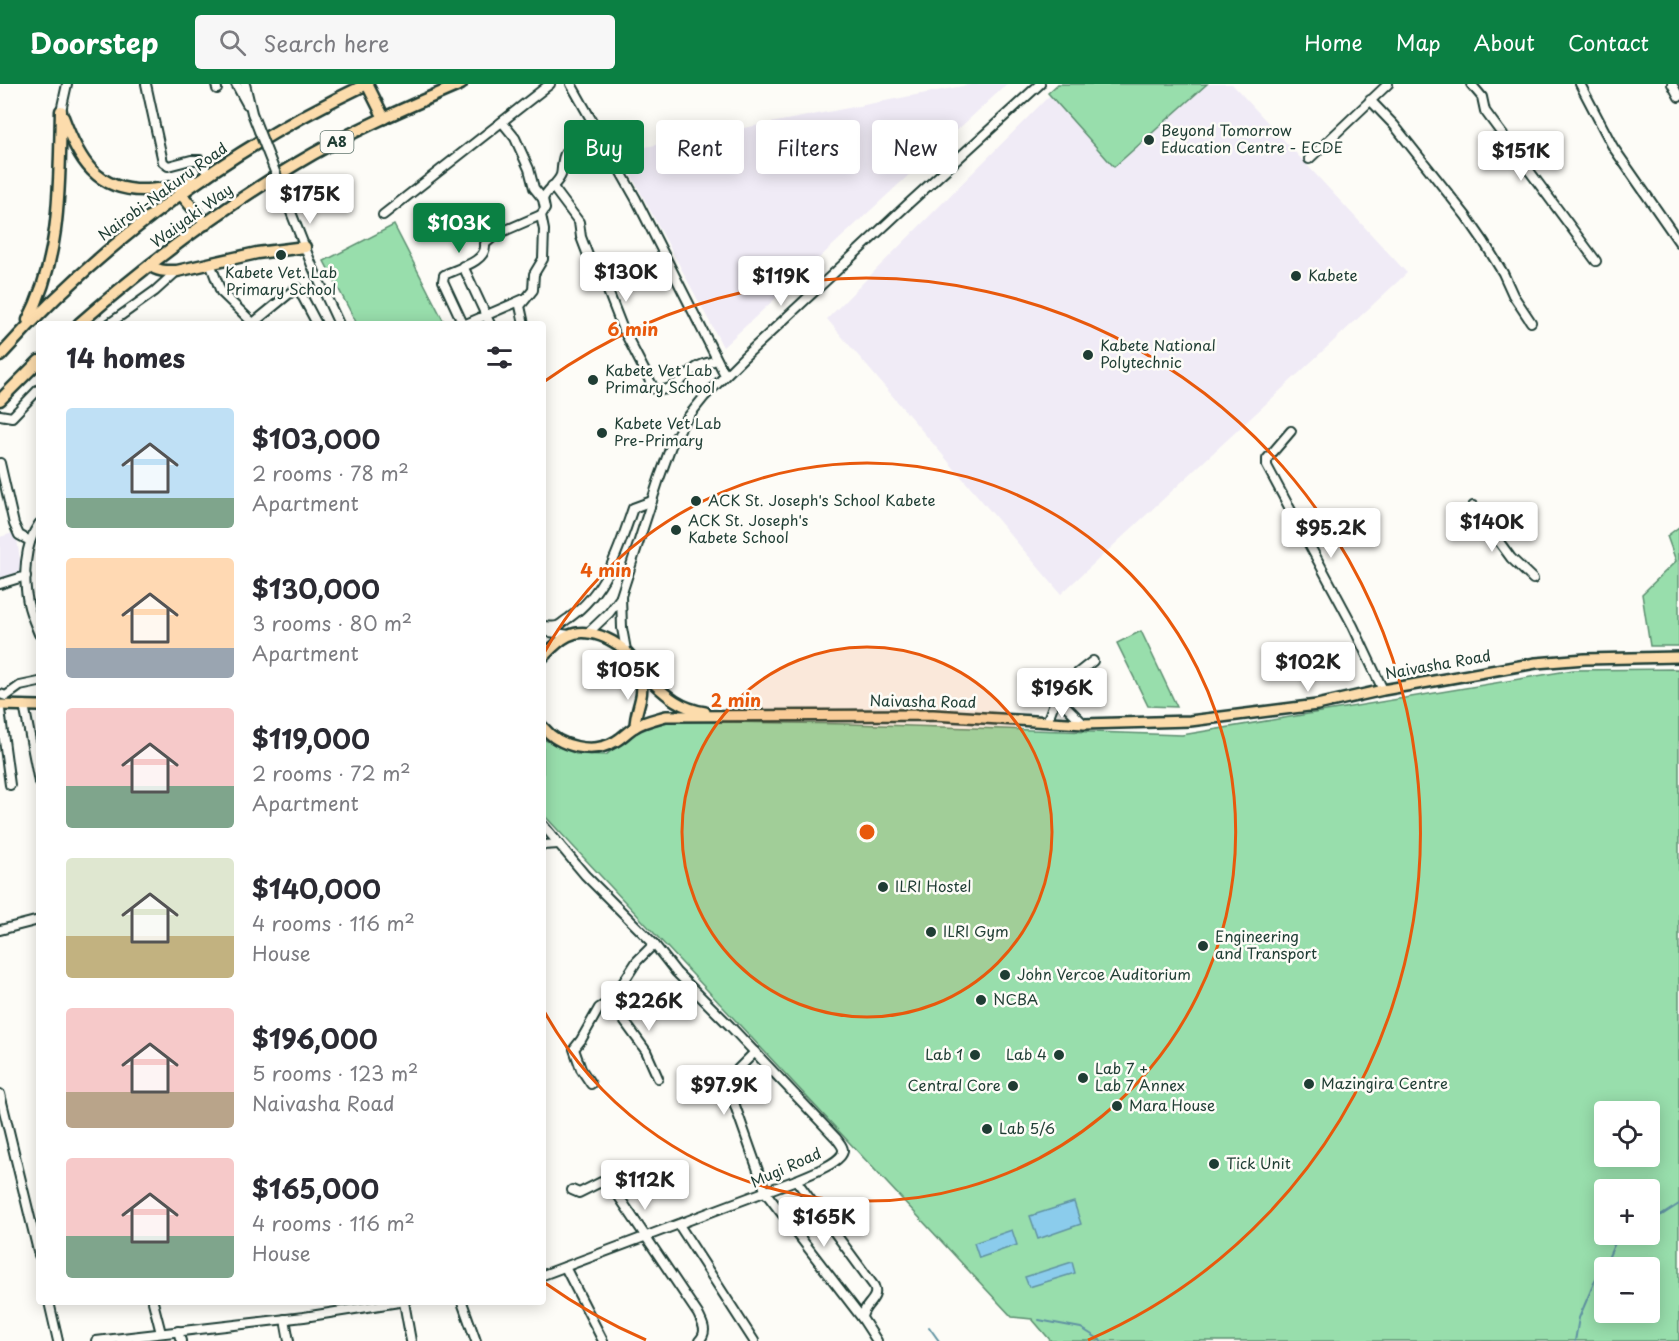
<!DOCTYPE html>
<meta charset="utf-8">
<style>
body{margin:0;font-family:"Playpen Sans",sans-serif;background:#f7f7f7;color:#2b2b33;height:100vh;display:flex;flex-direction:column;font-size:22px;white-space:nowrap}
*{box-sizing:border-box;margin:0}
p{font-size:20px;color:#7c7c81}
.icon{flex:none;width:33px;height:33px;fill:none;stroke:currentColor;stroke-width:2;stroke-linecap:round;stroke-linejoin:round}
.map{position:relative;flex:1;overflow:hidden}
.drawer{position:absolute;left:36px;top:237px;width:510px;height:984px;display:flex;flex-direction:column;background:#fff;border-radius:6px;box-shadow:0 3px 15px #0003}
.drawer>*{flex:none}
.banner{position:absolute;left:564px;top:36px;width:570px;height:54px;display:flex;gap:12px}
.tools{position:absolute;left:1594px;top:1017px;display:grid;gap:12px}
.tools a{display:grid;place-items:center;width:66px;height:66px;border-radius:6px;background:#fff;box-shadow:0 3px 15px #0003;font-size:30px}
.price{position:absolute;translate:-50% -51px;padding:0 14px;border-radius:6px;background:#fff;color:#222;font-size:20px;line-height:39px;filter:drop-shadow(0 2px 3px #0008)}
.price::after{content:'';position:absolute;left:50%;top:36px;width:18px;height:14px;margin-left:-9px;background:inherit;clip-path:polygon(0 0,100% 0,50% 100%)}
.price.current{background:#0b8043;color:#fff}
ul{padding:0;list-style:none}
li{display:flex;align-items:center;gap:18px;height:150px;padding:0 30px}
li span{display:grid;place-items:center;flex:none;width:168px;height:120px;border-radius:6px;color:#555}
li>.icon{margin-inline-start:auto}
span .icon{width:72px;height:72px;fill:#fffc;stroke-width:1}
li b{font-size:26px}
h2{display:flex;justify-content:space-between;align-items:center;height:72px;padding:0 30px;font-size:26px}
.tag{padding:0 21px;border-radius:6px;background:#fff;box-shadow:0 3px 15px #0003;font-size:21px;line-height:54px}
.tag.current{background:#0b8043;color:#fff}
header{display:flex;align-items:center;gap:36px;box-sizing:border-box;height:84px;padding:0 30px;background:#0b8043;color:#fff}
header strong{font-size:28px}
nav{display:flex;gap:33px;margin-inline-start:auto;font-size:21px}
.search{width:420px;height:54px;background:#f7f7f7;display:flex;align-items:center;gap:15px;box-sizing:border-box;padding:0 21px;border-radius:6px;color:#7c7c81;font-size:22px}
.map>svg:first-child{display:block}
.built{fill:#f0ebf6}
.green{fill:#98deac;stroke:#5c8e70;stroke-width:1.5;fill-rule:evenodd}
.water{fill:#8bccec;stroke:#6093a2;stroke-width:1.5}
.lines{fill:none;stroke-linecap:round;stroke-linejoin:round}
.stream{stroke:#6093a2;stroke-width:2}
.minor-casing{stroke:#1f3d34;stroke-width:12}
.major-casing{stroke:#1f3d34;stroke-width:14}
.highway-casing{stroke:#1f3d34;stroke-width:15}
.minor{stroke:#fdfcf7;stroke-width:8}
.major{stroke:#fcdcac;stroke-width:9}
.highway{stroke:#fcdcac;stroke-width:10}
.minor-bridge-casing{stroke:#1f3d34;stroke-width:12;stroke-linecap:butt}
.minor-bridge{stroke:#fdfcf7;stroke-width:8}
.ring{fill:none;stroke:#e8590c;stroke-width:3}
.poi-dot{fill:#1f3d34;stroke:#fdfcf7;stroke-width:2}
.labels{text-anchor:middle;stroke-width:5;stroke-linejoin:round;paint-order:stroke}
.shield{fill:#fdfcf7;stroke:#62766e;stroke-width:1.5}
.shield-label{font-size:14px;font-weight:bold;fill:#1f3d34}
.poi-label{font-size:15px;fill:#1f3d34;stroke:#fdfcf7;text-anchor:start}
.street-label{font-size:15px;fill:#1f3d34;stroke:#fdfcf7}
.centre{fill:#e8590c;stroke:#fdfcf7;stroke-width:3}
.ring-label{font-size:18px;text-anchor:middle;font-weight:bold;fill:#e8590c;stroke:#fdfcf7;stroke-width:5;stroke-linejoin:round;paint-order:stroke}
</style>
<header>
<strong>Doorstep</strong>
<div class="search"><svg class="icon" aria-label="search" viewBox="0 0 24 24"><circle cx="10" cy="10" r="6"/><path d="M15 15l6 6"/></svg>Search here</div>
<nav><a>Home</a><a>Map</a><a>About</a><a>Contact</a></nav>
</header>
<div class="map">
<svg width="1679" height="1257" viewBox="0 0 1679 1257">
<rect width="100%" height="100%" fill="#fdfcf7"/>
<filter id="ink" filterUnits="userSpaceOnUse"><feTurbulence type="fractalNoise" baseFrequency=".0167" numOctaves="2"/><feDisplacementMap in="SourceGraphic" scale="12" xChannelSelector="R" yChannelSelector="G"/><feConvolveMatrix kernelMatrix="1 2 1 2 8 2 1 2 1" color-interpolation-filters="sRGB"/></filter>
<g filter="url(#ink)">
<g class="built">
<path d="M973 0H1007L723 263 619 68Z"/>
<path d="M1061 0H1232L1407 189 1061 510 827 235Z"/>
<path d="M16 448 22 489 0 495V453Z"/>
</g>
<g class="green">
<path d="M1058 0H1207L1114 83 1048 9Z"/>
<path d="M394 141 445 240H357L324 177Z"/>
<path d="M1679 443V562H1650L1642 510 1676 477 1667 452Z"/>
<path d="M1141 547 1177 623 1148 622 1117 559Z"/>
<path d="M1679 585V1257H1051L1032 1235 1012 1233 543 730V655L576 670 606 671 631 651 647 643 671 637 849 640 1182 651 1573 586ZM1605 1028H1650V1072H1605ZM1605 1106H1650V1150H1605ZM1605 1184H1650V1228H1605Z"/>
</g>
<g class="water">
<path d="M1074 1118 1081 1140 1038 1155 1030 1132Z"/>
<path d="M1012 1146 1017 1161 979 1174 974 1159Z"/>
<path d="M1072 1178 1075 1189 1029 1203 1025 1193Z"/>
</g>
<g class="lines">
<g class="stream">
<path d="M1650 1134 1662 1131 1679 1120"/>
<path d="M1039 1236 1081 1244 1102 1257"/>
<path d="M929 1243 939 1257"/>
<path d="M1575 1257 1579 1234 1594 1199 1605 1181 1619 1150"/>
</g>
<g class="minor-casing">
<g id="minor">
<path d="M146 0 163 78 168 82 191 76H200L208 91"/>
<path d="M216 0 217 5"/>
<path d="M236 0 247 20"/>
<path d="M245 0 252 29 259 47"/>
<path d="M571 0 636 115 725 291"/>
<path d="M1471 0 1482 13 1485 27 1596 177"/>
<path d="M1580 0 1613 63 1679 158"/>
<path d="M1672 0 1679 13"/>
<path d="M1370 16 1394 41 1466 132 1484 158 1503 189 1513 211 1531 238"/>
<path d="M61 27 67 0"/>
<path d="M502 38 515 54 529 85 534 104 543 115 545 125 541 131 544 146 543 175 534 190 533 206 520 222 524 240"/>
<path d="M1309 75 1388 0"/>
<path d="M552 102 579 138 581 153 589 174 604 197 622 243 654 305C674 311 684 290 699 282 704 279 711 278 717 276"/>
<path d="M283 108 313 184 339 240"/>
<path d="M543 115C547 105 557 101 561 91 563 83 561 75 566 68L601 50"/>
<path d="M383 131 550 0"/>
<path d="M210 179 221 208 252 238"/>
<path d="M463 182 490 240"/>
<path d="M109 240 155 207 177 187"/>
<path d="M252 240 296 204H298L317 240"/>
<path d="M463 240 443 197 444 191C458 184 487 178 485 160L497 150 541 131"/>
<path d="M466 240 524 215"/>
<path d="M0 331 12 333 39 305"/>
<path d="M1291 347 1267 375V382L1353 542 1383 606"/>
<path d="M0 379 14 440 19 451 30 457"/>
<path d="M1473 422 1511 474 1533 495"/>
<path d="M39 440C24 461 23 494 28 519 30 529 35 540 39 550"/>
<path d="M0 500 26 492"/>
<path d="M543 542C547 542 553 543 557 542 561 541 565 536 569 534 606 508 619 465 633 424L652 417"/>
<path d="M543 547 569 551"/>
<path d="M588 549 609 529 621 513"/>
<path d="M626 566 622 544 621 512 659 395 671 362 684 338 704 313 744 273 907 121 1040 0"/>
<path d="M0 610 6 612 20 602 39 598"/>
<path d="M1057 613 1084 640"/>
<path d="M24 621 39 698"/>
<path d="M0 626 10 701"/>
<path d="M1047 638 1060 603 1093 577"/>
<path d="M543 741 585 791 654 860 676 888 730 942 836 1054C839 1058 843 1062 843 1066 844 1078 806 1092 796 1096L543 1191"/>
<path d="M543 761 559 760"/>
<path d="M0 846 39 836"/>
<path d="M612 916 614 923 646 967 658 994"/>
<path d="M755 968 727 996V999L766 1109 862 1234"/>
<path d="M591 1000 581 985 574 965 581 956 599 924 612 916 637 877 654 860"/>
<path d="M0 1010 39 1171"/>
<path d="M796 1096 874 1202C880 1216 863 1220 862 1234L877 1257"/>
<path d="M572 1106 579 1109 607 1095 698 1230C703 1241 708 1247 699 1257"/>
<path d="M679 1141 754 1257"/>
<path d="M565 1183 603 1257"/>
<path d="M49 1218 58 1257"/>
<path d="M153 1218 161 1249"/>
<path d="M404 1218 411 1257"/>
<path d="M462 1218 476 1257"/>
<path d="M285 1235 289 1257"/>
<path d="M178 1247 181 1257"/>
<path d="M96 1257 304 1233 399 1218"/>
</g>
</g>
<g class="major-casing">
<g id="major">
<path d="M543 573C551 565 558 557 568 552 593 539 637 566 641 592 645 615 635 624 635 643"/>
<path d="M640 587C663 607 674 623 705 628"/>
<path d="M0 621 39 622"/>
<path d="M543 643C559 663 593 671 616 657 623 653 628 647 635 643 645 637 656 635 666 632L933 631 1084 640 1190 637 1317 621 1383 606 1536 579 1585 575 1679 573"/>
</g>
</g>
<g class="highway-casing">
<g id="highway">
<path d="M367 0 384 34"/>
<path d="M63 33C79 76 96 108 148 106 163 105 179 103 194 97"/>
<path d="M181 110 206 140"/>
<path d="M150 181C158 188 167 187 177 187L257 169 305 163"/>
<path d="M28 236C62 171 59 98 61 27"/>
<path d="M79 240C146 181 219 126 296 80 349 48 405 24 461 0"/>
<path d="M0 272C102 158 229 65 367 0"/>
<path d="M0 316 39 277"/>
</g>
</g>
<use href="#minor" class="minor"/>
<use href="#major" class="major"/>
<use href="#highway" class="highway"/>
<g class="minor-bridge-casing">
<path id="minor-bridge" d="M259 47 283 108"/>
</g>
<use href="#minor-bridge" class="minor-bridge"/>
</g>
</g>
<circle cx="867" cy="748" r="185" fill="#e8590c" fill-opacity=".12"/>
<g class="ring">
<circle cx="867" cy="748" r="185"/>
<path d="M544 569A369 369 0 1 1 544 927"/>
<path d="M646 1256A554 554 0 0 1 545 1199M545 297A554 554 0 1 1 1088 1256"/>
</g>
<g class="poi-dot">
<circle cx="1149" cy="56" r="6"/>
<circle cx="281" cy="171" r="6"/>
<circle cx="1296" cy="192" r="6"/>
<circle cx="1088" cy="271" r="6"/>
<circle cx="593" cy="296" r="6"/>
<circle cx="602" cy="349" r="6"/>
<circle cx="696" cy="417" r="6"/>
<circle cx="676" cy="446" r="6"/>
<circle cx="883" cy="803" r="6"/>
<circle cx="931" cy="848" r="6"/>
<circle cx="1203" cy="862" r="6"/>
<circle cx="1005" cy="891" r="6"/>
<circle cx="981" cy="916" r="6"/>
<circle cx="975" cy="971" r="6"/>
<circle cx="1059" cy="971" r="6"/>
<circle cx="1083" cy="994" r="6"/>
<circle cx="1309" cy="1000" r="6"/>
<circle cx="1013" cy="1002" r="6"/>
<circle cx="1117" cy="1022" r="6"/>
<circle cx="987" cy="1045" r="6"/>
<circle cx="1214" cy="1080" r="6"/>
</g>
<g class="labels">
<rect class="shield" x="320.5" y="47" width="33" height="22" rx="4.5"/>
<g class="shield-label">
<text x="337" y="63">A8</text>
</g>
<g class="poi-label">
<text x="1161" y="52">Beyond Tomorrow<tspan x="1161" dy="17">Education Centre - ECDE</tspan></text>
<text x="281" y="194" text-anchor="middle">Kabete Vet. Lab<tspan x="281" dy="17">Primary School</tspan></text>
<text x="1308" y="197">Kabete</text>
<text x="1100" y="267">Kabete National<tspan x="1100" dy="17">Polytechnic</tspan></text>
<text x="605" y="292">Kabete Vet Lab<tspan x="605" dy="17">Primary School</tspan></text>
<text x="614" y="345">Kabete Vet Lab<tspan x="614" dy="17">Pre-Primary</tspan></text>
<text x="708" y="422">ACK St. Joseph's School Kabete</text>
<text x="688" y="442">ACK St. Joseph's<tspan x="688" dy="17">Kabete School</tspan></text>
<text x="895" y="808">ILRI Hostel</text>
<text x="943" y="853">ILRI Gym</text>
<text x="1215" y="858">Engineering<tspan x="1215" dy="17">and Transport</tspan></text>
<text x="1017" y="896">John Vercoe Auditorium</text>
<text x="993" y="921">NCBA</text>
<text x="963" y="976" text-anchor="end">Lab 1</text>
<text x="1047" y="976" text-anchor="end">Lab 4</text>
<text x="1095" y="990">Lab 7 +<tspan x="1095" dy="17">Lab 7 Annex</tspan></text>
<text x="1321" y="1005">Mazingira Centre</text>
<text x="1001" y="1007" text-anchor="end">Central Core</text>
<text x="1129" y="1027">Mara House</text>
<text x="999" y="1050">Lab 5/6</text>
<text x="1226" y="1085">Tick Unit</text>
</g>
<g class="street-label">
<text transform="translate(163 108) rotate(-36)" y="5">Nairobi-Nakuru Road</text>
<text transform="translate(192 132) rotate(-36)" y="5">Waiyaki Way</text>
<text transform="translate(1438 581) rotate(-10)" y="5">Naivasha Road</text>
<text transform="translate(923 618) rotate(1)" y="5">Naivasha Road</text>
<text transform="translate(786 1084) rotate(-24)" y="5">Mugi Road</text>
</g>
</g>
<circle cx="867" cy="748" r="9" class="centre"/>
<g class="ring-label">
<text x="633" y="252">6 min</text>
<text x="606" y="493">4 min</text>
<text x="736" y="623">2 min</text>
</g>
</svg>
<div class="tools">
<a><svg class="icon" aria-label="locate" viewBox="0 0 24 24"><circle cx="12" cy="12" r="6"/><path d="M12 2v4M12 18v4M2 12h4M18 12h4"/></svg></a>
<a>+</a>
<a>−</a>
</div>
<b class="price" style="left:1521px;top:98px">$151K</b>
<b class="price" style="left:310px;top:141px">$175K</b>
<b class="price current" style="left:459px;top:170px">$103K</b>
<b class="price" style="left:626px;top:219px">$130K</b>
<b class="price" style="left:781px;top:223px">$119K</b>
<b class="price" style="left:1492px;top:469px">$140K</b>
<b class="price" style="left:1331px;top:475px">$95.2K</b>
<b class="price" style="left:1308px;top:609px">$102K</b>
<b class="price" style="left:628px;top:617px">$105K</b>
<b class="price" style="left:1062px;top:635px">$196K</b>
<b class="price" style="left:649px;top:948px">$226K</b>
<b class="price" style="left:724px;top:1032px">$97.9K</b>
<b class="price" style="left:645px;top:1127px">$112K</b>
<b class="price" style="left:824px;top:1164px">$165K</b>
<div class="banner">
<a class="tag current">Buy</a>
<a class="tag">Rent</a>
<a class="tag">Filters</a>
<a class="tag">New</a>
</div>
<section class="drawer">
<h2>14 homes<svg class="icon" aria-label="filters" viewBox="0 0 24 24"><path d="M4 7h16M4 17h16"/><circle cx="9" cy="7" r="2"/><circle cx="15" cy="17" r="2"/></svg></h2>
<ul>
<li><span style="background:linear-gradient(#bfe0f5 75%,#7fa58c 0)"><svg class="icon" aria-label="home" viewBox="0 0 24 24"><path d="M3 11l9-7 9 7M6 9v11h12V9"/></svg></span><div><b>$103,000</b><p>2 rooms · 78 m²</p><p>Apartment</p></div></li>
<li><span style="background:linear-gradient(#ffd9b3 75%,#9aa5b1 0)"><svg class="icon" aria-label="home" viewBox="0 0 24 24"><path d="M3 11l9-7 9 7M6 9v11h12V9"/></svg></span><div><b>$130,000</b><p>3 rooms · 80 m²</p><p>Apartment</p></div></li>
<li><span style="background:linear-gradient(#f6c9c9 65%,#7fa58c 0)"><svg class="icon" aria-label="home" viewBox="0 0 24 24"><path d="M3 11l9-7 9 7M6 9v11h12V9"/></svg></span><div><b>$119,000</b><p>2 rooms · 72 m²</p><p>Apartment</p></div></li>
<li><span style="background:linear-gradient(#dfe7d0 65%,#c2b280 0)"><svg class="icon" aria-label="home" viewBox="0 0 24 24"><path d="M3 11l9-7 9 7M6 9v11h12V9"/></svg></span><div><b>$140,000</b><p>4 rooms · 116 m²</p><p>House</p></div></li>
<li><span style="background:linear-gradient(#f6c9c9 70%,#b9a48a 0)"><svg class="icon" aria-label="home" viewBox="0 0 24 24"><path d="M3 11l9-7 9 7M6 9v11h12V9"/></svg></span><div><b>$196,000</b><p>5 rooms · 123 m²</p><p>Naivasha Road</p></div></li>
<li><span style="background:linear-gradient(#f6c9c9 65%,#7fa58c 0)"><svg class="icon" aria-label="home" viewBox="0 0 24 24"><path d="M3 11l9-7 9 7M6 9v11h12V9"/></svg></span><div><b>$165,000</b><p>4 rooms · 116 m²</p><p>House</p></div></li>
</ul>
</section>
</div>
